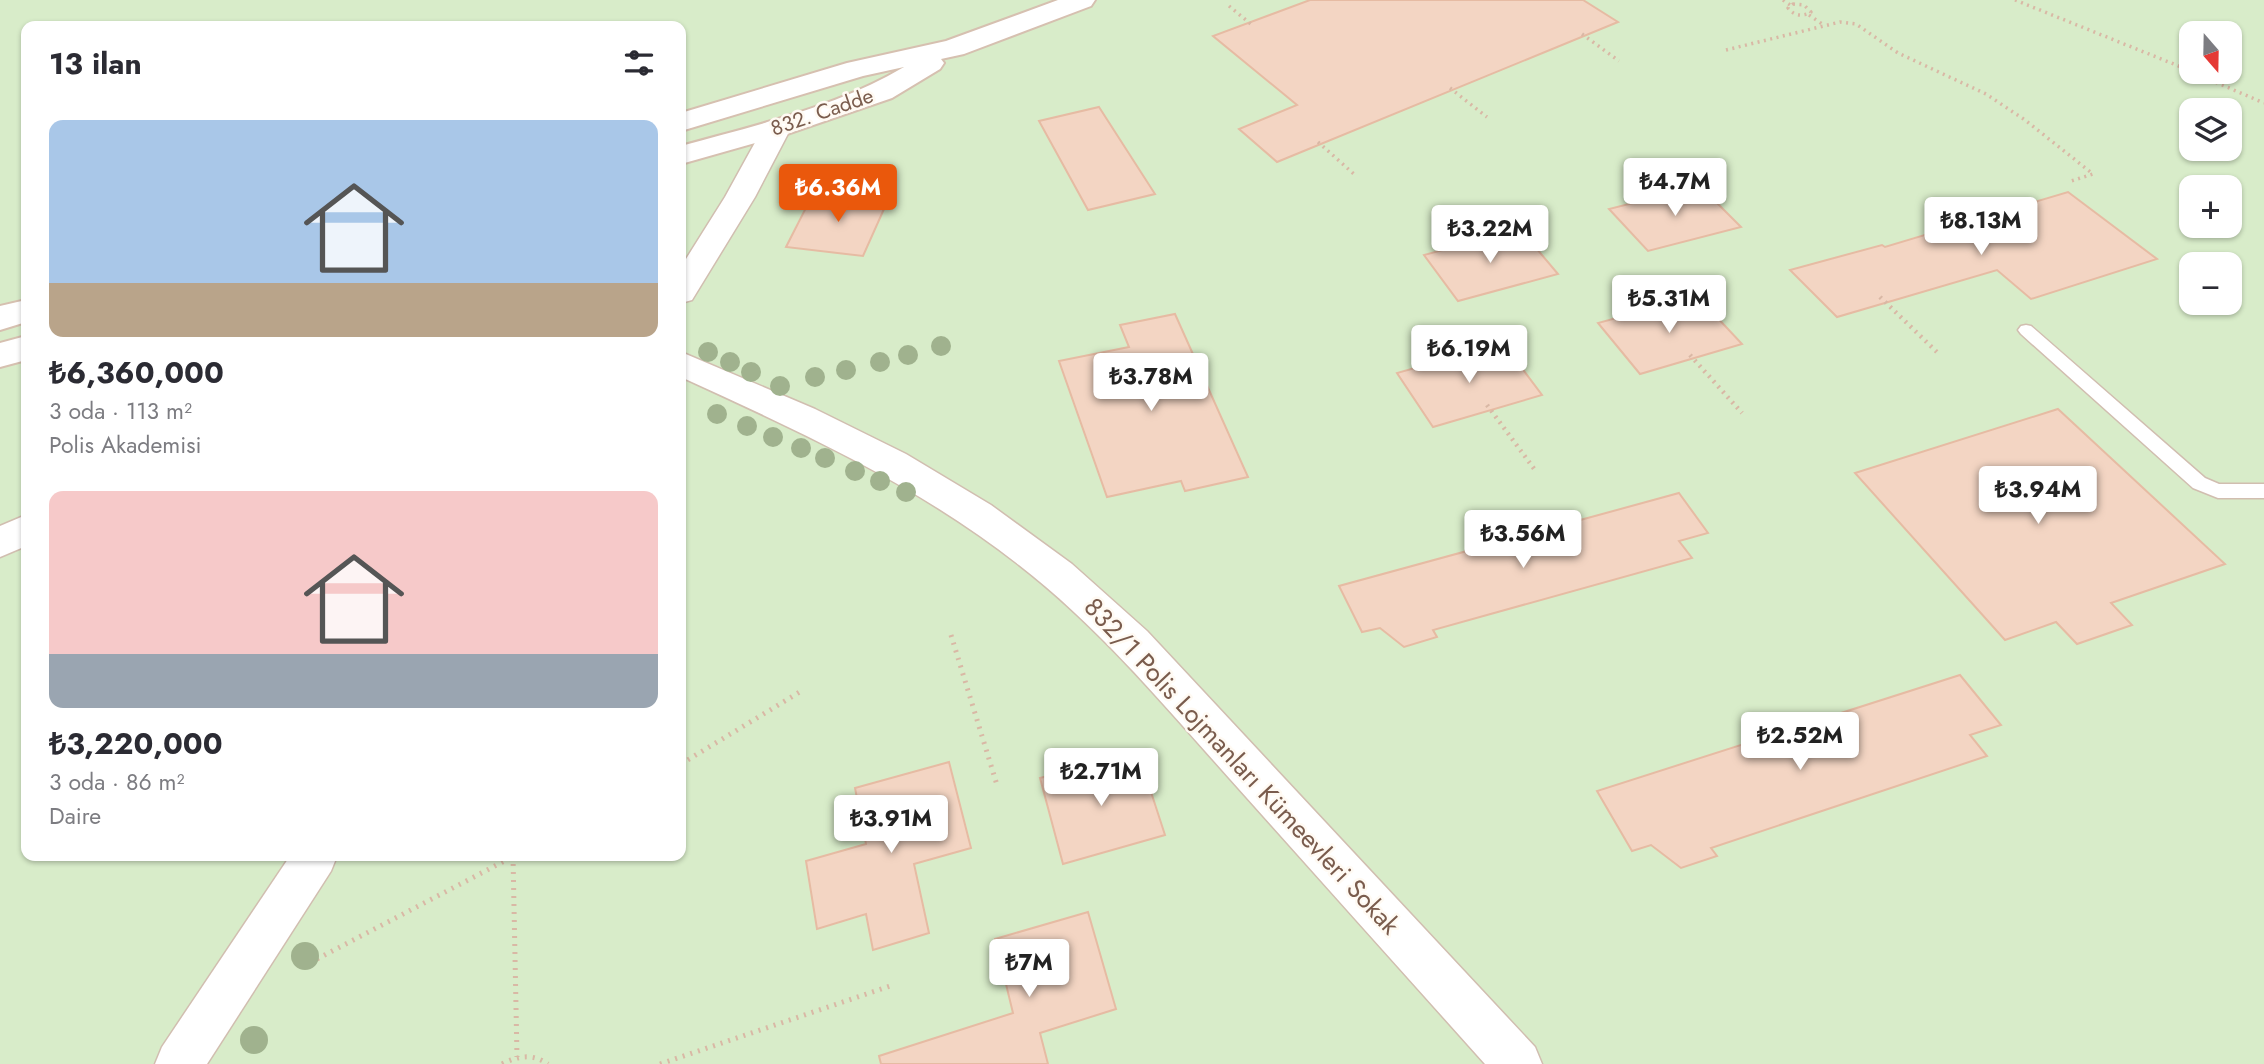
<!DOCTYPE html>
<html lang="tr">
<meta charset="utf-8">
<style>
body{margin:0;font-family:Jost,sans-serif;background:#f2f2f3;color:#2b2b33;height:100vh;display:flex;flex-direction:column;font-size:26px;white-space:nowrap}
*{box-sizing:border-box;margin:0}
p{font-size:23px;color:#7c7c81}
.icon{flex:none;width:38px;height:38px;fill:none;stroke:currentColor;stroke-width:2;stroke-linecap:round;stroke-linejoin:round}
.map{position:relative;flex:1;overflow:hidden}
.panel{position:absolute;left:21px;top:21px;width:665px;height:840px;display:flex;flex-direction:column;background:#fff;border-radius:14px;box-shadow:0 2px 5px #0004}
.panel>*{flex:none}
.needle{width:46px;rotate:160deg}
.fabs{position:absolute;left:2179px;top:21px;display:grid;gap:14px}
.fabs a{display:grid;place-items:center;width:63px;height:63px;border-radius:14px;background:#fff;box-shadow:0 2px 5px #0004;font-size:35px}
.price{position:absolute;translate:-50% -60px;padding:0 16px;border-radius:7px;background:#fff;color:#222;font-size:23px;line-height:46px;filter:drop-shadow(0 2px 4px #0008)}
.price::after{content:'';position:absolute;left:50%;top:42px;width:21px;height:16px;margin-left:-10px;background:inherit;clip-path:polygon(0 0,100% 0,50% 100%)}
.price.on{background:#ea580c;color:#fff}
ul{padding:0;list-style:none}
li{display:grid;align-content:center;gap:14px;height:371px;padding:0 28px}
li span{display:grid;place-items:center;height:217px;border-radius:14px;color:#555}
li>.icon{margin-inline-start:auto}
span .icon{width:126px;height:126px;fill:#fffc;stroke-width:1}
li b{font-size:30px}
h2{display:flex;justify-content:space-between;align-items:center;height:84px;padding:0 28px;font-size:30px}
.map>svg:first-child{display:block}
.green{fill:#d8ecc9;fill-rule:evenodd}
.building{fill:#f3d5c3;stroke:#e6bba3;stroke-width:2}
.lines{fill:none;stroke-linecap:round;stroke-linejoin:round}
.lane-casing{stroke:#d1beb0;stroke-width:3}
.street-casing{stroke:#d1beb0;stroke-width:3}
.secondary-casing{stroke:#d6c0b0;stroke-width:4}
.path-far2{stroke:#d9b8a5;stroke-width:3.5;stroke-dasharray:2 4.5;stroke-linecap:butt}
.path-far1{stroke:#d9b8a5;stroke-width:4.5;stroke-dasharray:2 5;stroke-linecap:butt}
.path{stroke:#d9b8a5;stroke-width:5;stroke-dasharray:2 6;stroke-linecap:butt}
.lane{fill:#fff;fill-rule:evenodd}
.street{fill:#fff;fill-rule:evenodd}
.secondary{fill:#fff;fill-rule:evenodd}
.tree{fill:#a0b28e}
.labels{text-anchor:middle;stroke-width:5;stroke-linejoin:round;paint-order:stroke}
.far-street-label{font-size:21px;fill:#7a5c4d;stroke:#fffaf3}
.street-label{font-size:26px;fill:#7a5c4d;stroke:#fffaf3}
</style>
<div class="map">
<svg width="2264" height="1064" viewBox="0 0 2264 1064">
<rect width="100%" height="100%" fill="#fdf6ec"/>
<path class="green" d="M0 0H2264V1064H0ZM26 26H681V856H26ZM2191 33H2230V72H2191ZM2191 110H2230V149H2191ZM2191 187H2230V226H2191ZM2191 264H2230V303H2191Z"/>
<g class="building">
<path d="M1310 0H1583L1618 22 1277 162 1239 129 1297 105 1213 36Z"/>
<path d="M1099 107 1155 194 1088 210 1039 121Z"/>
<path d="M1700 186 1741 227 1648 251 1609 209Z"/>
<path d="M814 192 888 200 863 256 786 247Z"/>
<path d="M2068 192 2157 259 2031 299 1997 270 1837 317 1790 270 1882 245 1885 247Z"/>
<path d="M1520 229 1558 274 1458 301 1424 255Z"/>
<path d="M1697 296 1742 344 1640 374 1598 323Z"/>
<path d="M1175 314 1248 477 1185 491 1181 481 1107 497 1059 361 1129 347 1120 325Z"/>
<path d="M1503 343 1542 395 1433 427 1397 373Z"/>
<path d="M2058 409 2225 564 2111 603 2132 625 2077 644 2056 622 2005 640 1855 473Z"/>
<path d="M1679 493 1708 533 1679 541 1692 558 1433 630 1437 637 1404 647 1380 628 1362 632 1339 586Z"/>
<path d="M1960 675 2001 725 1970 735 1987 756 1711 848 1717 856 1681 868 1651 845 1632 851 1597 791Z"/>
<path d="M1138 752 1165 835 1063 864 1040 778Z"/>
<path d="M949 762 971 848 914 864 929 933 873 950 866 914 817 929 806 861 866 844 855 788Z"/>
<path d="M1088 912 1116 1009 1040 1033 1048 1064H881L879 1056 1013 1013 995 939Z"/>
</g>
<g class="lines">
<g class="lane-casing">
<path id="lane" d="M2026 325 2031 326 2205 478 2219 484H2264V498H2218L2193 488 2021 334 2018 330 2021 326Z"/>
</g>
<g class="street-casing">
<g id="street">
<path d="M777 120 787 122 791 128 755 197 692 300 681 303V267L725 197 763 128 767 122Z"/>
<path d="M681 352 815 409 906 454 991 505 1072 564 1147 631 1535 1047 1542 1064H1485C1400 969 1315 874 1230 779 1163 704 1099 627 1019 565 916 484 799 431 681 377Z"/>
<path d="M26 515V546L0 557V526Z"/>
<path d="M290 856H337L331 871 207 1064H155L162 1047Z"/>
</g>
</g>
<g class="secondary-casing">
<g id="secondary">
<path d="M1058 0H1095L1091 6 964 54 941 59 944 63 940 69 892 98 787 134 681 164V146C756 125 837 107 904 67L863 76 681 131V113L847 63 946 41Z"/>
<path d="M26 300V322L0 330V306Z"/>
<path d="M26 336V360L0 367V343Z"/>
</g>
</g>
<g class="path-far2">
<path d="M1783 0 1790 5"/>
<path d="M2015 0 2191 71"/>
<path d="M1793 4 1804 5 1811 12C1803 17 1794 16 1788 8Z"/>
<path d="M1229 6 1252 25"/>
<path d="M1809 15 1825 26"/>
<path d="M1582 34 1619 61"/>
<path d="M1726 50 1840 22 1856 24 1898 53 1986 94 2025 120 2093 174 2068 182"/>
<path d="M2192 72 2264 103"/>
<path d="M1450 88 1487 117"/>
<path d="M1318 142 1355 175"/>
<path d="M1637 182 1655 201"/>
<path d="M1454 225 1471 245"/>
</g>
<g class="path-far1">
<path d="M1880 297 1940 355"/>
<path d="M1690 355 1742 413"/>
<path d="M1487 405 1535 470"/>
</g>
<g class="path">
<path d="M951 635 997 785"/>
<path d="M681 764 803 690"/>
<path d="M513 856 517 1057"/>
<path d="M317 959 514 856"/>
<path d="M502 1064C518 1056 532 1053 548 1064"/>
<path d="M660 1064 893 985"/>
</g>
<use href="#lane" class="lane"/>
<use href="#street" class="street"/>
<use href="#secondary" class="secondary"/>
</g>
<g class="tree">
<circle cx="941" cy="346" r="10"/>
<circle cx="708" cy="352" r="10"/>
<circle cx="908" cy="355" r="10"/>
<circle cx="730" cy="362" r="10"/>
<circle cx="880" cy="362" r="10"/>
<circle cx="846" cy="370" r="10"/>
<circle cx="751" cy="372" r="10"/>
<circle cx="815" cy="377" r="10"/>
<circle cx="780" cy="386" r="10"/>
<circle cx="717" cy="414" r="10"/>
<circle cx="747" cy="426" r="10"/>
<circle cx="773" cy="437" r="10"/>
<circle cx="801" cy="448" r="10"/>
<circle cx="825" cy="458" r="10"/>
<circle cx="855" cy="471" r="10"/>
<circle cx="880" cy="481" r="10"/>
<circle cx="906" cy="492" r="10"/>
<circle cx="305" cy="956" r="14"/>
<circle cx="254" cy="1040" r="14"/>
</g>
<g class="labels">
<g class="far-street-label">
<text transform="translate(822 112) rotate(-19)" y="7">832. Cadde</text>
</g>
<g class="street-label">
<text transform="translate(1242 766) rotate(47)" y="9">832/1 Polis Lojmanları Kümeevleri Sokak</text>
</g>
</g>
</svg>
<div class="fabs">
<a><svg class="needle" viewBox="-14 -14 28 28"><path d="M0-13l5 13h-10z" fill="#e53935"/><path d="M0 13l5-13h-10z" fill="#7c7c81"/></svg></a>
<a><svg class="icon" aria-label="layers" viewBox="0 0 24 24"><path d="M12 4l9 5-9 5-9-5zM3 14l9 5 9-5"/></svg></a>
<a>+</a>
<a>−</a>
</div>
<b class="price" style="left:1675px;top:218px">₺4.7M</b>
<b class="price on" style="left:838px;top:224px">₺6.36M</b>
<b class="price" style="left:1981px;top:257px">₺8.13M</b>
<b class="price" style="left:1490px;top:265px">₺3.22M</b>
<b class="price" style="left:1669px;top:335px">₺5.31M</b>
<b class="price" style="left:1469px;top:385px">₺6.19M</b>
<b class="price" style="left:1151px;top:413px">₺3.78M</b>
<b class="price" style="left:2038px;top:526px">₺3.94M</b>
<b class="price" style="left:1523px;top:570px">₺3.56M</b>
<b class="price" style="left:1800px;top:772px">₺2.52M</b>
<b class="price" style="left:1101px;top:808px">₺2.71M</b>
<b class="price" style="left:891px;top:855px">₺3.91M</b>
<b class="price" style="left:1029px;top:999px">₺7M</b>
<section class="panel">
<h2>13 ilan<svg class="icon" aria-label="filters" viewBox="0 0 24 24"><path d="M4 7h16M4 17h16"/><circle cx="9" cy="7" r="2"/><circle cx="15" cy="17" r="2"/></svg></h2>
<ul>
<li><span style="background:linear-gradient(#a9c7e8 75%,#b9a48a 0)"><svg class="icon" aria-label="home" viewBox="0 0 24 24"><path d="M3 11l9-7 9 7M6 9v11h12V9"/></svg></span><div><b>₺6,360,000</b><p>3 oda · 113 m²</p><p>Polis Akademisi</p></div></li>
<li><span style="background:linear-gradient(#f6c9c9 75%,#9aa5b1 0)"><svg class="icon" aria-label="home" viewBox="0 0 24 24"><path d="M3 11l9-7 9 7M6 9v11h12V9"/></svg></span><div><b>₺3,220,000</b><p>3 oda · 86 m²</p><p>Daire</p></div></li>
</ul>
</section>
</div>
